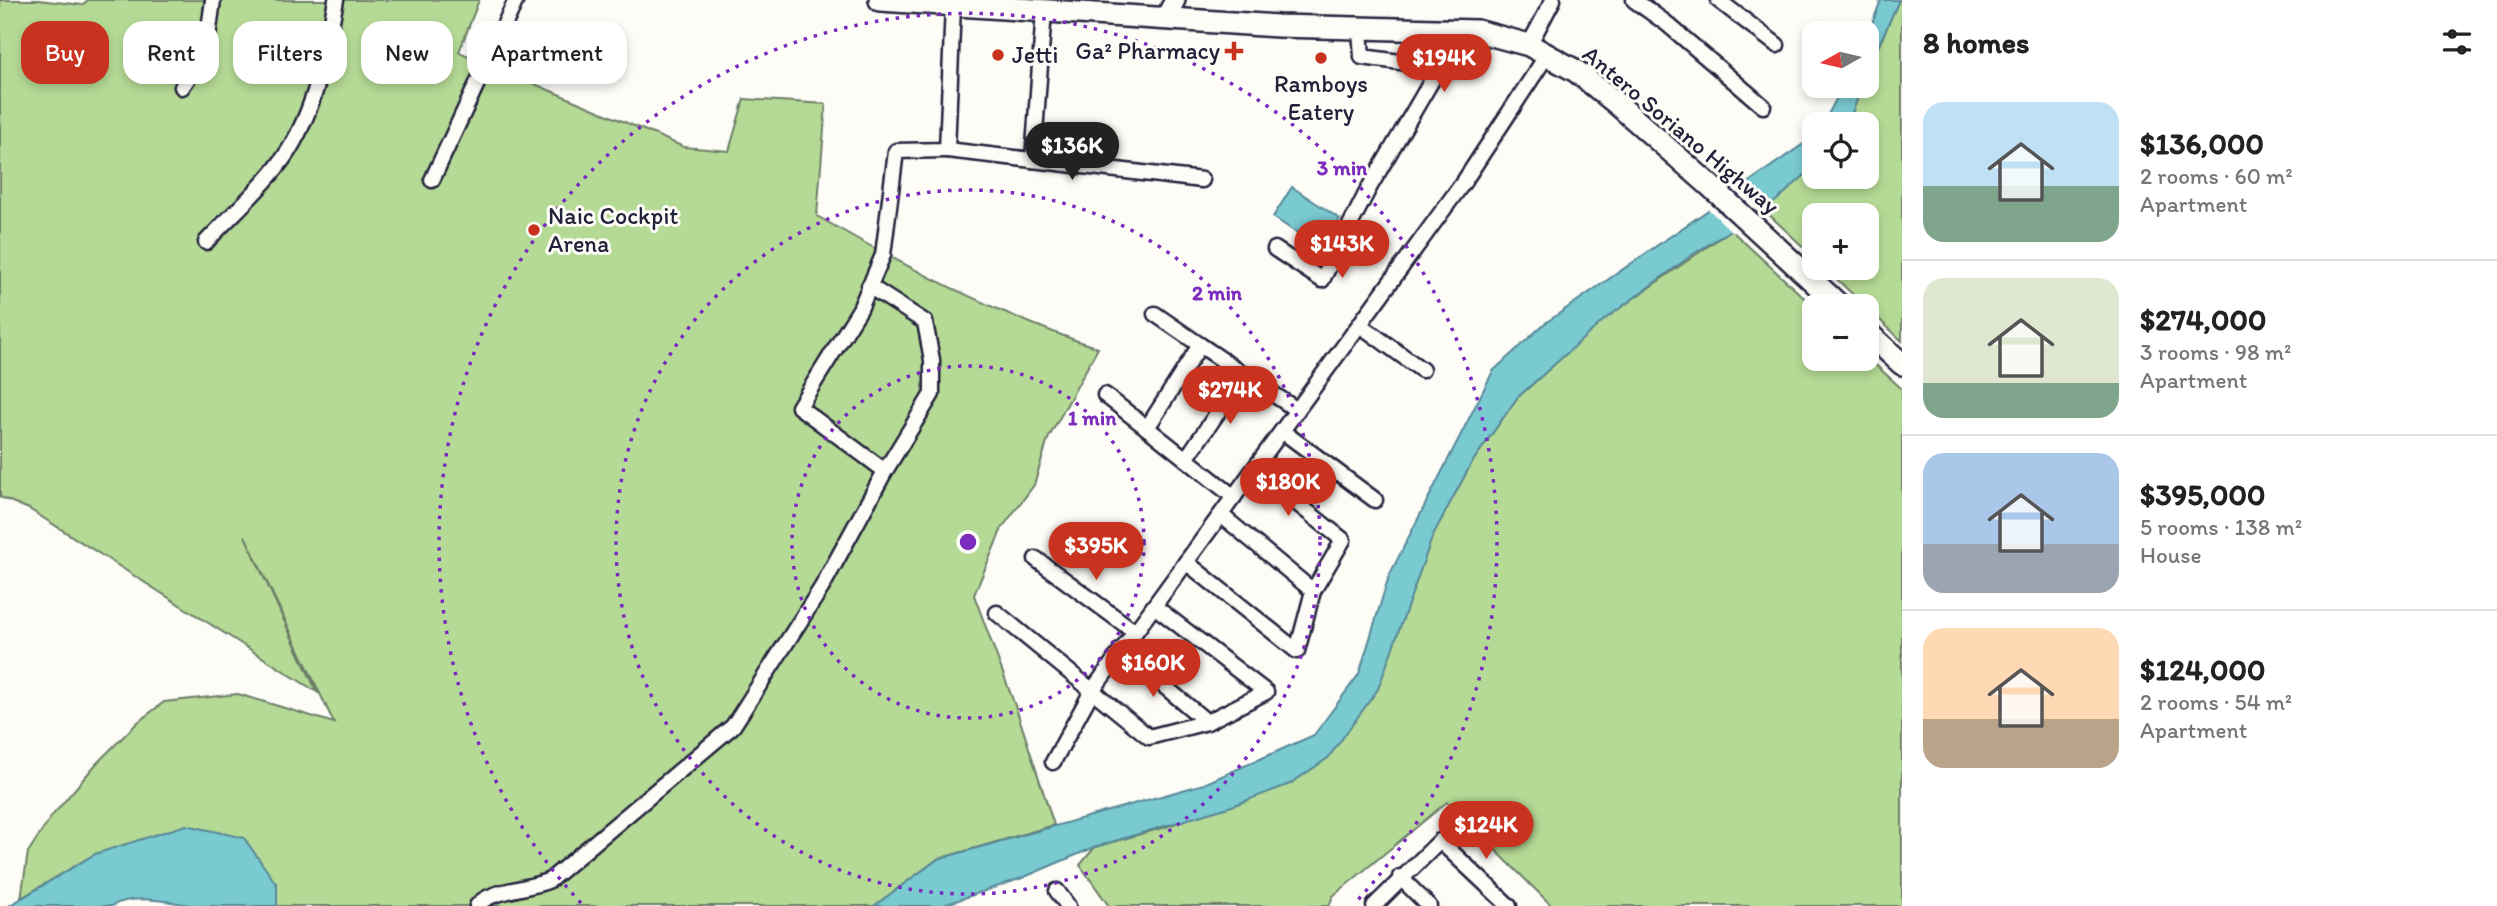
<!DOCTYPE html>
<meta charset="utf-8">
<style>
body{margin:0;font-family:Itim,sans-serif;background:#f6f6f6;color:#222;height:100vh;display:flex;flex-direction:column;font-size:26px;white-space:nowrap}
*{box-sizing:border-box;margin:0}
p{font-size:23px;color:#767676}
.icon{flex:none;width:38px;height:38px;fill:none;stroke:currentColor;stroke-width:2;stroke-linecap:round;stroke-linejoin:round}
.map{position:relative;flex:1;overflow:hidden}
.details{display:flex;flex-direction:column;background:#fff;width:595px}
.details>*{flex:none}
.top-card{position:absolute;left:21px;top:21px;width:665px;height:63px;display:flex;gap:14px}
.needle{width:46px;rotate:262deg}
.buttons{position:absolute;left:1802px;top:21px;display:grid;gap:14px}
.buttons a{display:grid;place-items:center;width:77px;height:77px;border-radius:14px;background:#fff;box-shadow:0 4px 10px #0003;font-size:35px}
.price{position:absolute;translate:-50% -60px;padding:0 16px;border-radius:24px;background:#c8321e;color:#fff;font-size:23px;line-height:46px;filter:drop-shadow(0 2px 4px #0008)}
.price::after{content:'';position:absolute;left:50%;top:42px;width:21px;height:16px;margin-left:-10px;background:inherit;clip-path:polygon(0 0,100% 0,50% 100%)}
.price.current{background:#222;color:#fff}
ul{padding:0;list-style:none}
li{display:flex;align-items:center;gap:21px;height:175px;padding:0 21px}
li+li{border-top:2px solid #e0e0e0}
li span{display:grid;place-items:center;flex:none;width:196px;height:140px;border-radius:21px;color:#555}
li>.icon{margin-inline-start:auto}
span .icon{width:84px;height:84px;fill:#fffc;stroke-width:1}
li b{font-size:30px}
h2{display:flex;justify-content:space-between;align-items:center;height:84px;padding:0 21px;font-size:30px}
.chip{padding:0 24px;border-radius:21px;background:#fff;box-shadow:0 4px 10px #0003;font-size:24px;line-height:63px}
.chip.current{background:#c8321e;color:#fff}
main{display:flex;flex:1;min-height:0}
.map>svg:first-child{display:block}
.green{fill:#b5da95;stroke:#6c7e68;stroke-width:2}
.water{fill:#7acad2;stroke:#578796;stroke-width:2}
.pier{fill:#fdfcf7}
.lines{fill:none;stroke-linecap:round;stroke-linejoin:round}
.street-casing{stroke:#22223b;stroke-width:19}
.secondary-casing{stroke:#22223b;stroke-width:24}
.primary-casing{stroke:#22223b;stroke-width:26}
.street{stroke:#fdfcf7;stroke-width:14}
.secondary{stroke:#fdfcf7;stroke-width:19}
.primary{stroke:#fdfcf7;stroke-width:21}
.ring{fill:none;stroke:#7b2cbf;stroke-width:3.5;stroke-dasharray:3.5 7}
.poi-dot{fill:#c8321e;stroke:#fdfcf7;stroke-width:2.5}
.labels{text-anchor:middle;stroke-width:6;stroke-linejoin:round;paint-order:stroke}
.poi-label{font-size:24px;fill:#22223b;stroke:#fdfcf7;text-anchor:start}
.street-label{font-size:24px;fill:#22223b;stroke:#fdfcf7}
.centre{fill:#7b2cbf;stroke:#fdfcf7;stroke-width:3.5}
.ring-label{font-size:21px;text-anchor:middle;font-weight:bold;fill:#7b2cbf;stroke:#fdfcf7;stroke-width:6;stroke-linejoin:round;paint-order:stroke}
</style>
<main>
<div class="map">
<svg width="1902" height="906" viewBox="0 0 1902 906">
<rect width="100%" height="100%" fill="#fdfcf7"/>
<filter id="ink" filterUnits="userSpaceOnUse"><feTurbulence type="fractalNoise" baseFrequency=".0143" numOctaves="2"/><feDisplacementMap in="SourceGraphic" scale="14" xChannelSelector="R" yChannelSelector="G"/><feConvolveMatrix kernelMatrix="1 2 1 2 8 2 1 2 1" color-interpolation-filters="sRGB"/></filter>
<g filter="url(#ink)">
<g class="green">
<path d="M0 0H38L82 5 88 0H479L459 52 684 147 729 151 744 99 826 104 817 216C907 268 999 315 1098 348L1048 439 1034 485 1002 528 974 595 1017 711 1054 825 938 859 874 906H277V887L95 854 21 898 28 852 51 817 96 764 138 722 164 702 238 694 334 723 245 536 317 692 29 509 0 497Z"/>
<path d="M1899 0H1902V341L1825 268H1867V215H1815V258L1764 210 1815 166V177H1867V124H1848L1862 86H1867V72Z"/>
<path d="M1731 230 1815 308V359L1867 357 1902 389V906H1552L1447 802 1333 896 1329 906H1109L1080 865 1095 847 1169 826 1328 758 1413 589 1433 534 1471 464 1517 398 1603 320Z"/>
</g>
<g class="water">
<path d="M1881 0H1899L1867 72V37Z"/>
<path d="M1843 86H1862L1848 124H1823Z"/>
<path d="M1815 136V166L1776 201 1692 255 1604 320 1517 398 1471 464 1433 535 1378 689 1328 758 1290 784 1232 806 1095 847 1022 878 941 906H874L938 859 1204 784 1314 735 1359 674 1389 576 1493 371 1544 324Z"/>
<path d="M1292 187 1340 219 1321 249 1273 217Z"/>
<path d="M186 825 244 838 277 885V906C251 906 225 906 199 906 175 904 134 892 112 906H9L95 854Z"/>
</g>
<path class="pier" d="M1736 185 1766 212 1733 233 1705 206Z"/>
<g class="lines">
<g class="street-casing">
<g id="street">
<path d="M1634 0 1666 23 1763 106"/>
<path d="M1718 0 1777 45"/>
<path d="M1529 45 1553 0"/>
<path d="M182 87 206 51 213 0"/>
<path d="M947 150 1202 180"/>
<path d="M1033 160 1044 11"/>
<path d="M432 180 516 0"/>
<path d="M206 242C229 217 256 194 277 167 314 120 325 57 336 0"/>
<path d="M1275 249 1322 280 1369 188 1432 80 1429 71 1423 65 1362 57 1360 30"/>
<path d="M869 286 925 322 932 360V394L885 471"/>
<path d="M1155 314 1200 345"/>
<path d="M1360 325 1422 370"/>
<path d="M1105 395 1147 428"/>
<path d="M1282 431 1375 500"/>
<path d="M1186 459 1244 374"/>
<path d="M1234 497 1147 428 1200 345 1297 410"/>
<path d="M1221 515 1313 591"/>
<path d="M1036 559 1135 632"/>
<path d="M1186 562 1297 651 1313 591 1343 540 1254 469"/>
<path d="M997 613 1149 737 1207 722 1266 692 1154 606"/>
<path d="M1121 650 1207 722"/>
<path d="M1053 762 1092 691 1465 180 1547 55"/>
<path d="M1400 877 1429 906"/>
<path d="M1057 891 1068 906"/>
<path d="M477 906C488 890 531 889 550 880L733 726 822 587 885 471 799 407 860 309 883 255 896 151 947 150 953 5"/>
<path d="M1374 906 1440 841 1509 906"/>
</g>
</g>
<g class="secondary-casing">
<path id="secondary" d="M1165 19 1175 0"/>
</g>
<g class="primary-casing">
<g id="primary">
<path d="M880 0 1278 26 1477 31 1529 45 1576 71 1616 103 1707 183 1840 306"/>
<path d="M1867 332 1902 364"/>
</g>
</g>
<use href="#street" class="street"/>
<use href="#secondary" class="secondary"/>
<use href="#primary" class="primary"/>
</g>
</g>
<g class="ring">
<circle cx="968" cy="542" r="176"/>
<circle cx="968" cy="542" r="352"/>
<path d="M581 903A529 529 0 1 1 1355 903"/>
</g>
<g class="poi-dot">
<path d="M1230.5 40.5h7v7h7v7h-7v7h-7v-7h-7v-7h7z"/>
<circle cx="998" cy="55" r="7"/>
<circle cx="1321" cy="58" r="7"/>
<circle cx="534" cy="230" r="7"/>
</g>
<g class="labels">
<g class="poi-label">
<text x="1220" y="59" text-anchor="end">Ga² Pharmacy</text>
<text x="1012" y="63">Jetti</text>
<text x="1321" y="92" text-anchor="middle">Ramboys<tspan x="1321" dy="28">Eatery</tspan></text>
<text x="548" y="224">Naic Cockpit<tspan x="548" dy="28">Arena</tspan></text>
</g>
<g class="street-label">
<text transform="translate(1681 130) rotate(40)" y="8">Antero Soriano Highway</text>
</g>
</g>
<circle cx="968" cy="542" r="10" class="centre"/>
<g class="ring-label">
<text x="1342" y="175">3 min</text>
<text x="1217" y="300">2 min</text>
<text x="1092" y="425">1 min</text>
</g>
</svg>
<div class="buttons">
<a><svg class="needle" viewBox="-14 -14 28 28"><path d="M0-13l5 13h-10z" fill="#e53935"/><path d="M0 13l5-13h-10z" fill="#767676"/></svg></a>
<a><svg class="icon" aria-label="locate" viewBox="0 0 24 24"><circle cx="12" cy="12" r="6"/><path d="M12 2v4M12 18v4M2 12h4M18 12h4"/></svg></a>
<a>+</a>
<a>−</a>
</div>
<b class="price" style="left:1444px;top:94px">$194K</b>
<b class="price current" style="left:1072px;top:182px">$136K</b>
<b class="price" style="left:1342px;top:280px">$143K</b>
<b class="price" style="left:1230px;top:426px">$274K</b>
<b class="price" style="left:1288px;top:518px">$180K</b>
<b class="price" style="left:1096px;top:582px">$395K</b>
<b class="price" style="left:1153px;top:699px">$160K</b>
<b class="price" style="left:1486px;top:861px">$124K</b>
<div class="top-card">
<a class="chip current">Buy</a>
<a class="chip">Rent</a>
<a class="chip">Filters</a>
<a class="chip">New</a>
<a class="chip">Apartment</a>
</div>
</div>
<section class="details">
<h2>8 homes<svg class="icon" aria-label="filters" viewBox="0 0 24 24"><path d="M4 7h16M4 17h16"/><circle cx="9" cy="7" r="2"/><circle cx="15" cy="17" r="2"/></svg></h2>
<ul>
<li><span style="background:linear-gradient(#bfe0f5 60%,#7fa58c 0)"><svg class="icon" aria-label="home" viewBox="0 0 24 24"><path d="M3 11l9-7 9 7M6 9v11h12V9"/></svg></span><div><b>$136,000</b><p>2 rooms · 60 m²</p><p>Apartment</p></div></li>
<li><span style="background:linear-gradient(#dfe7d0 75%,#7fa58c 0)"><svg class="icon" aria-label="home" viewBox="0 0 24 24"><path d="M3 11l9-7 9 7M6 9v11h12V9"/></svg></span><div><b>$274,000</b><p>3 rooms · 98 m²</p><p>Apartment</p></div></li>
<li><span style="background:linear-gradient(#a9c7e8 65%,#9aa5b1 0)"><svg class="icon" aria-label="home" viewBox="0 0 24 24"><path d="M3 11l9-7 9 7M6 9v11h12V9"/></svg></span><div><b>$395,000</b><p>5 rooms · 138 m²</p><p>House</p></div></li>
<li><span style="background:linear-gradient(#ffd9b3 65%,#b9a48a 0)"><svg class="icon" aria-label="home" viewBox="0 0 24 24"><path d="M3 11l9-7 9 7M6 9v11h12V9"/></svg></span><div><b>$124,000</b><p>2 rooms · 54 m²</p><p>Apartment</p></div></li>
</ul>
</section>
</main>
